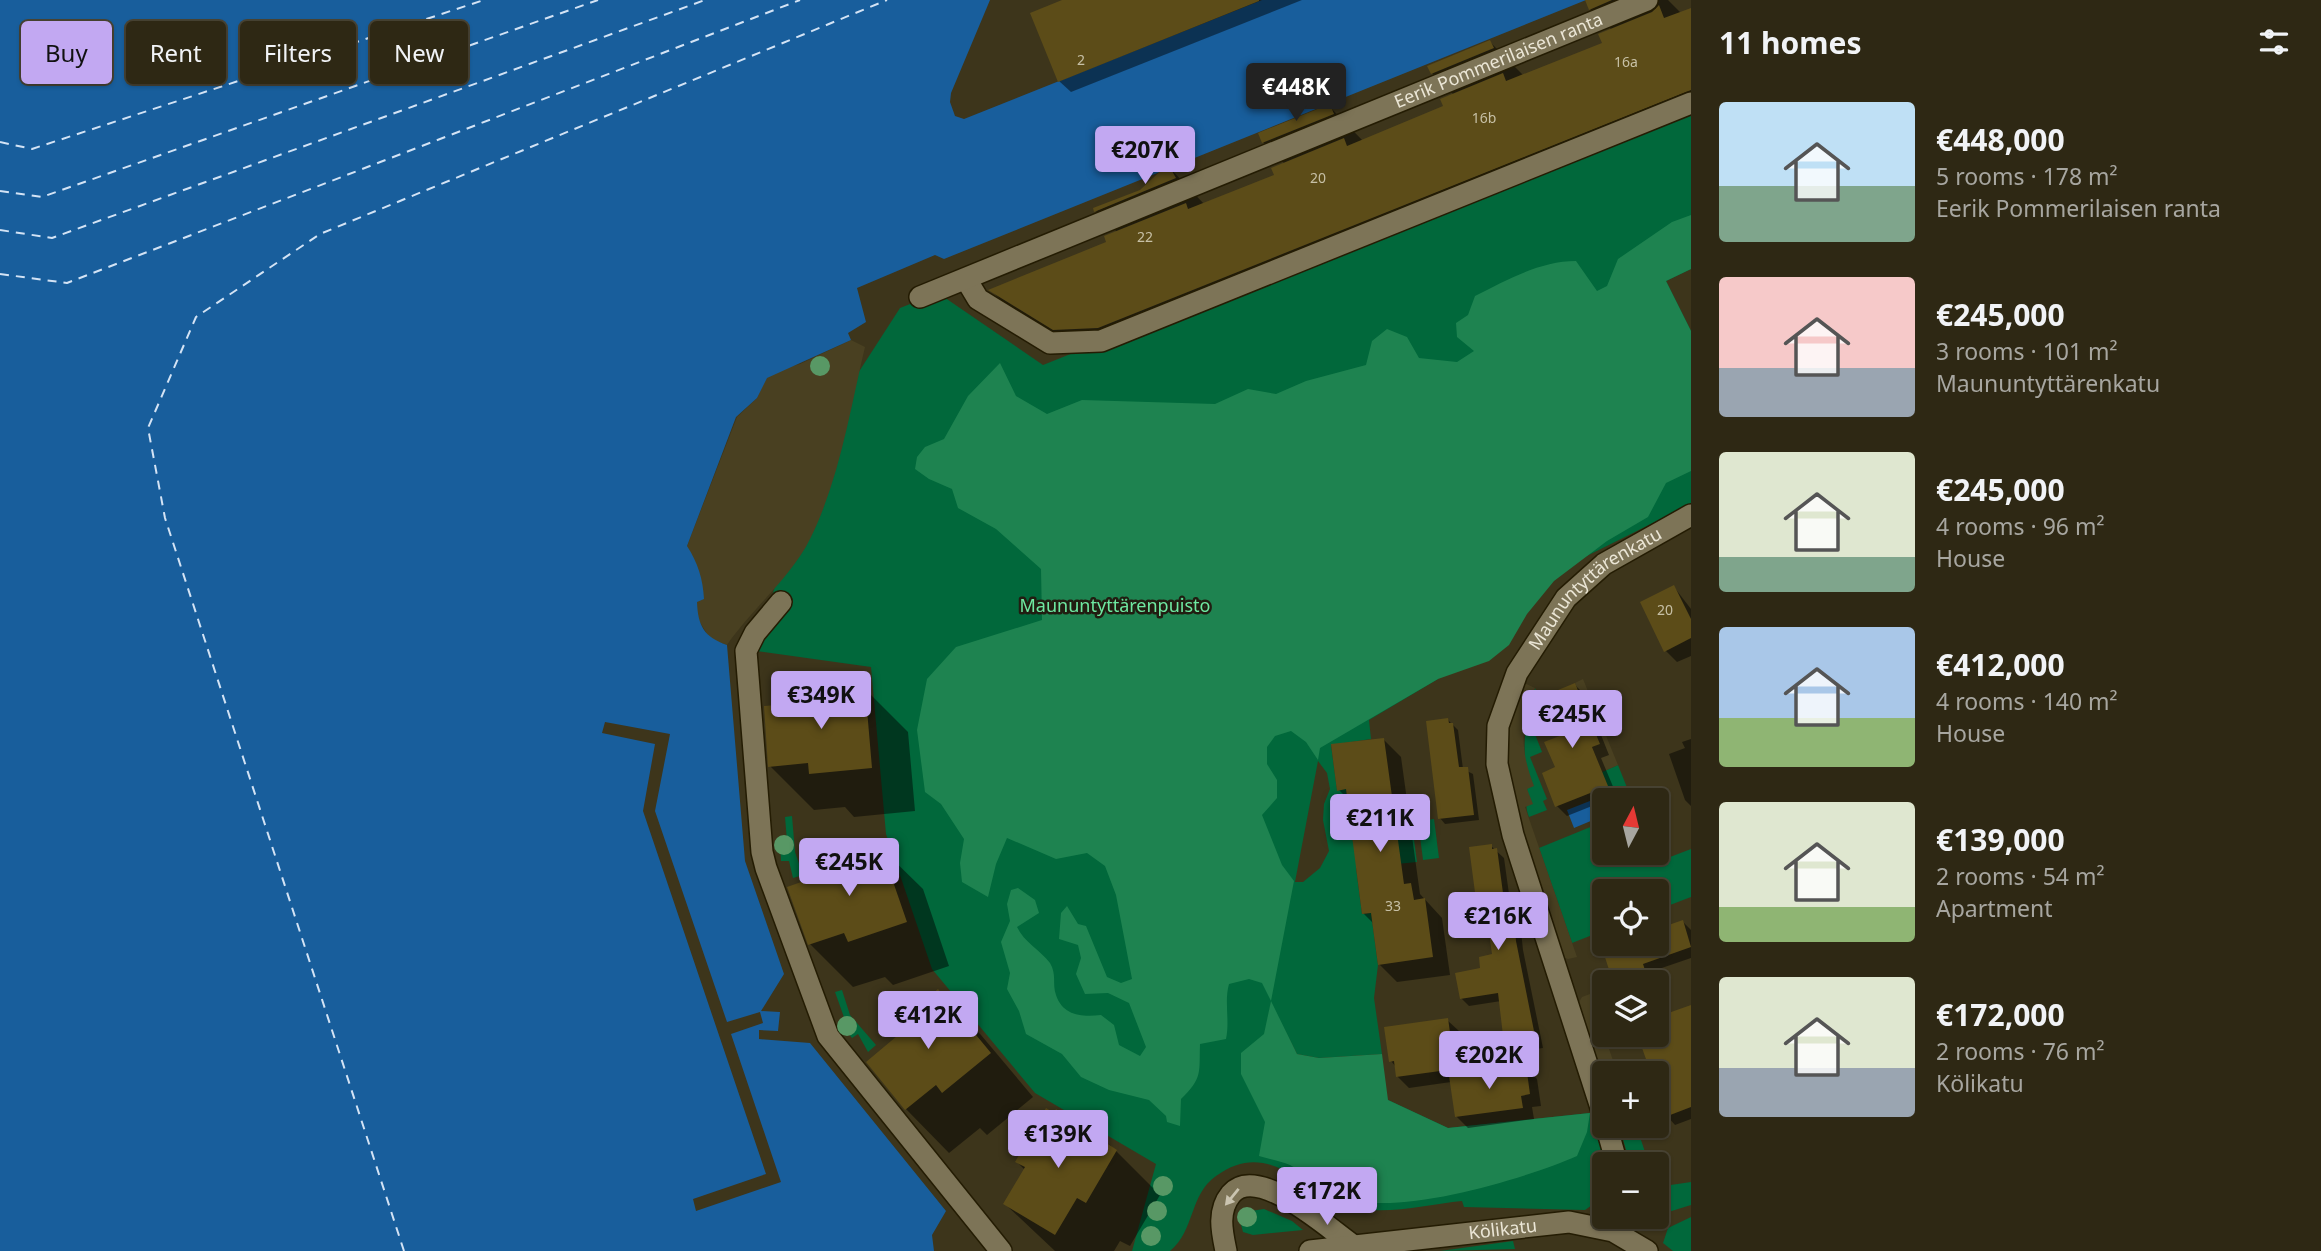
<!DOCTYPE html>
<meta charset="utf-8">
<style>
body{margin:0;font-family:"Noto Sans",sans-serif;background:#36301d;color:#f1f3f6;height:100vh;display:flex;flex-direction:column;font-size:26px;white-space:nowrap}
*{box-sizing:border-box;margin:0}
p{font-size:23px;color:#a7a6a0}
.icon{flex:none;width:38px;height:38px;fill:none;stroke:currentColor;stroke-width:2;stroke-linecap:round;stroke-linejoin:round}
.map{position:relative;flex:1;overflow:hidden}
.drawer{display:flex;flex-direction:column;background:#2e2814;width:630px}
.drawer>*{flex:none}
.hud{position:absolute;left:21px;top:21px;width:665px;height:63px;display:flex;gap:14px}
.needle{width:46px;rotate:7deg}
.tools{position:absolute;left:1592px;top:788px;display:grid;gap:14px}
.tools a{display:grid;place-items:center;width:77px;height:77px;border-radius:7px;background:#2e2814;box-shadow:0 2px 5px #0004,0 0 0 2px #494434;font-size:35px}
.price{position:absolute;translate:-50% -60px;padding:0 16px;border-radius:7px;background:#c2a8f2;color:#111;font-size:23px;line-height:46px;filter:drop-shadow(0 2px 4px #0008)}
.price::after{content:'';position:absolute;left:50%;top:42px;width:21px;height:16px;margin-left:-10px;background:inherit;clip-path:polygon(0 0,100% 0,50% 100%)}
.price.active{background:#222;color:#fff}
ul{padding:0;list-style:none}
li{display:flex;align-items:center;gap:21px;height:175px;padding:0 28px}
li span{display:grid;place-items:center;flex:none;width:196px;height:140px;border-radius:7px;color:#555}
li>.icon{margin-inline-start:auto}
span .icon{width:84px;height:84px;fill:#fffc;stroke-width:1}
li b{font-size:30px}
h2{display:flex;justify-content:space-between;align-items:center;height:84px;padding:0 28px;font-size:30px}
.pill{padding:0 24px;border-radius:7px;background:#2e2814;box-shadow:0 2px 5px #0004,0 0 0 2px #494434;font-size:24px;line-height:63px}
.pill.active{background:#c2a8f2;color:#111}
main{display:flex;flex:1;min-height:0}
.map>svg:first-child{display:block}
.green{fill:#01683b;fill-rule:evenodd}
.forest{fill:#1e8350}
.sand{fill:#494021}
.water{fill:#185e9c}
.pier{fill:#3d351b}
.shadow{fill:#0007}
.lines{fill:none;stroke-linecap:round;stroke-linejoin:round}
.ferry{stroke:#d3e3f5;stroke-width:2;stroke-dasharray:9 7;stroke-linecap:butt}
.building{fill:#5c4c18}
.minor-casing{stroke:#241c03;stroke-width:24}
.minor{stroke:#7d7457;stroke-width:21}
.tree{fill:#589865}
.oneway{fill:#cac4b0}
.labels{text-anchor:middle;stroke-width:5;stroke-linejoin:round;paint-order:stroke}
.number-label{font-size:14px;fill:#c7c0a6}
.street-label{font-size:18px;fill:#ebe6d6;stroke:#211d11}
.park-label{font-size:18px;fill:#6ee9a1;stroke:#211d11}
</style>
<main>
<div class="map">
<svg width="1691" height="1251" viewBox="0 0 1691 1251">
<rect width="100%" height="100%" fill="#3d351b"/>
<g class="green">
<path d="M1691 106V269L1666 281 1691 331V504L1424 637 1438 679 1369 720 1371 739 1331 745 1337 790 1346 789 1353 842 1409 835 1407 817H1411L1417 862 1356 868 1362 914 1371 913 1378 965 1374 998 1382 1054 1319 1058 1297 1054 1271 1003 1254 1087 1388 1100 1448 1128 1590 1113 1608 1164H1605L1602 1198 1585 1210 1464 1207 1462 1201C1430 1204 1389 1215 1356 1208 1306 1197 1272 1135 1216 1176 1189 1195 1195 1231 1170 1251H1132L1156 1164 1035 1093 932 969 886 834 871 667 756 651 820 432 900 308 938 293 1043 365ZM1318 761 1327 773 1330 789 1324 804 1323 820 1329 851 1320 868 1303 882H1295Z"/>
<path d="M778 671 828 679 829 689 777 690Z"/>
<path d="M1535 688 1547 717 1531 724 1542 752 1530 757 1547 799 1543 801 1547 810 1529 817C1524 806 1528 797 1527 785 1523 750 1523 722 1535 688Z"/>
<path d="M1618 765 1632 800H1613L1602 772Z"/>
<path d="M792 816 795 852 803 875 793 878 789 861H781L780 841H787L785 817Z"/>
<path d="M1434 819 1439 858 1423 860 1418 821Z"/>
<path d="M1605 821V852H1653L1657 862 1691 849V897L1657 910V891H1605V930L1572 943 1539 848Z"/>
<path d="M842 990 850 1015 876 1045 868 1052 858 1034 852 1038 841 1024 845 1020 835 992Z"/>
<path d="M1619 1125H1636L1649 1164H1630Z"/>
<path d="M1691 1182V1205L1662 1214 1647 1228 1638 1216H1657V1187Z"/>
<path d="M1264 1209 1292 1221 1303 1230 1253 1235 1243 1232 1240 1221 1244 1212Z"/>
<path d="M1691 1217V1251H1673L1663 1243 1668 1228Z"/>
<path d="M1513 1241 1515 1249 1440 1251Z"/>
</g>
<path class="forest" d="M1691 215V269L1666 281 1691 331V471L1666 483 1648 517 1607 541 1554 581 1527 614 1509 645 1489 661 1438 679 1320 748 1318 760 1306 742 1291 731 1275 736 1267 747V764L1277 780V798L1262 815 1282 865 1294 881 1271 1001 1297 1054 1319 1058 1382 1054 1388 1100 1448 1128 1590 1113 1587 1132 1577 1156C1527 1178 1398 1217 1346 1198 1326 1190 1309 1175 1290 1165 1281 1161 1269 1159 1259 1156L1265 1122 1241 1074V1053L1264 1034 1271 1001 1262 983 1249 979 1229 984C1224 1002 1230 1020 1226 1039L1200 1044C1199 1072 1203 1078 1181 1099L1180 1126 1167 1122 1166 1116 1149 1100 1109 1090 1081 1077 1062 1054 1026 1034 1019 1011 1007 989 1010 973 1001 942 1010 921 1007 904 1011 890 1018 888 1035 900 1039 913 1017 927C1024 942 1040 950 1050 963 1057 975 1052 983 1056 995 1063 1016 1082 1017 1101 1015L1114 1025 1119 1045 1140 1056 1146 1047 1129 1003 1108 993 1085 994 1076 974 1081 958 1078 945 1059 939 1061 913 1067 906 1078 924 1086 926 1107 977 1121 983 1132 979 1116 895 1105 866 1087 853 1056 859 1007 838 996 864 988 897 962 882 960 863 964 839 941 804 925 792 917 730 927 679 956 647 1042 620 1041 569 996 529 958 508 952 489 929 479 915 469 917 457 925 447 944 439 968 396 1000 363 1016 396 1047 414 1082 400 1215 404 1248 389 1276 394 1306 381 1366 365 1372 341 1387 329 1407 337 1419 358 1457 362 1474 351 1457 337 1456 323 1468 315 1475 296C1507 280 1540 261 1576 261L1597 291 1607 286 1618 259 1672 222Z"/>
<g class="sand">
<path d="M851 340 865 347C850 410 839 481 810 539 792 576 751 610 727 645L710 639 698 619 687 546 737 417 757 398 766 378 781 369 800 364Z"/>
<path d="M1583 679 1618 765 1602 772 1592 747 1600 744 1575 683Z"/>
<path d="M1524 683 1535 688C1521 726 1519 747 1534 786L1527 789 1533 804 1525 807 1577 957 1568 959 1562 957C1545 903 1496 774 1508 723 1511 710 1519 696 1524 683Z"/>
<path d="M1590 994 1617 1072 1605 1073 1603 1078 1578 1004 1582 997Z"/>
</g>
<g class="water">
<path d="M0 0H990L951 93 950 102 955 116 964 119 1262 0H1586L944 259 935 255 857 288 866 322 848 333 851 340 767 378 757 398 736 417 687 546C698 563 703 579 704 599L697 602C698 626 704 637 727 645L745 861 784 974 761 1011 780 1012 778 1031 759 1030V1039L810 1043 946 1211 932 1235 934 1251H0Z"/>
<path d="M1600 797 1605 815 1574 828 1567 810Z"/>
</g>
<path class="pier" d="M605 722 670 734 655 811 727 1022 760 1012 763 1023 731 1034 781 1182 696 1211 693 1199 766 1174 643 811 655 744 602 733Z"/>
<g class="shadow">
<path d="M1066 0H1302L1071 92 1059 81Z"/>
<path d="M1595 0H1668L1681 13 1691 9V108L1069 343 1004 303 991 290 1109 243 1117 232 1096 211 1141 191 1168 166 1204 204 1276 176 1285 164 1263 142 1329 106 1363 141 1446 107 1454 95 1432 73 1490 42 1524 76 1604 44 1612 30 1590 9Z"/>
<path d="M1674 587 1691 609V656L1677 662 1666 651Z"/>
<path d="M1575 685 1585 695 1609 755 1601 758 1617 796 1567 816 1557 806V768Z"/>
<path d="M864 688 908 732 915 811 854 817 845 807 814 810 770 766 805 705Z"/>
<path d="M1448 720 1458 730 1463 769 1473 774 1479 820 1445 824 1440 818Z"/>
<path d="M1383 739 1401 757 1420 894 1442 918 1450 975 1397 982 1379 964 1374 924 1364 914 1349 800 1339 790Z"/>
<path d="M1691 739V806L1685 800 1669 754 1685 748 1682 742Z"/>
<path d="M879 846 923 889 949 966 893 985 885 977 853 987 810 944 827 875Z"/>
<path d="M1491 846 1504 858 1509 894 1518 902 1523 950 1543 1048 1514 1052 1506 1044 1501 1001 1469 1006 1461 998 1494 956 1487 908 1478 899Z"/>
<path d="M1683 922 1691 930V958L1650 972 1653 982H1615Z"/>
<path d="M938 991 981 1035 1033 1097 987 1135 980 1128 949 1153 906 1109 869 1063 899 1037Z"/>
<path d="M1657 994 1665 1016 1691 1007V1119L1675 1125 1667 1116 1657 1088Z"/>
<path d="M1447 1020 1459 1031 1465 1075 1525 1067 1537 1079 1541 1106 1532 1107 1534 1119 1468 1128 1456 1116 1451 1082 1409 1088 1397 1076 1396 1067 1391 1061Z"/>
<path d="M1057 1112 1110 1145 1160 1195 1130 1246 1120 1241 1114 1251H1055L1005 1204 1025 1170 1017 1162Z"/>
</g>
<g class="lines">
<g class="ferry">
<path d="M0 142 32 149 484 0"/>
<path d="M0 191 42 197 598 0"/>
<path d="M0 230 52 238 705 0"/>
<path d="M0 274 67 283 800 0"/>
<path d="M404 1251 165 518 148 428 196 317 320 234 887 0"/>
</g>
</g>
<g class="building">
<path d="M1062 0H1259V1L1058 82 1030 13Z"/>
<path d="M1585 0H1612L1589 10Z"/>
<path d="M1659 5 1664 18 1691 8V90L1098 328 1053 330 988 290 1106 242 1104 236 1186 203 1188 209 1274 175 1271 168 1344 138 1347 146 1443 106 1440 99 1503 73 1506 81 1602 43 1598 34 1652 12Z"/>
<path d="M1490 40 1494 48 1431 74 1427 66Z"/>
<path d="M1330 104 1334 114 1262 143 1258 133Z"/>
<path d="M1168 164 1176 178 1094 212 1093 208 1140 190Z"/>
<path d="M1674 585 1691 619V638L1664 652 1640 602Z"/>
<path d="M1575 683 1600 744 1592 747 1608 786 1555 807 1542 773 1555 767 1544 742 1562 735 1546 695Z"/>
<path d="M865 686 872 768 809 774 808 763 768 767 764 706 803 703 802 691Z"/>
<path d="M1448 718 1449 723H1453L1459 767H1468L1474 815 1438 819 1426 721Z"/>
<path d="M1384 738 1404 884 1411 883 1414 900 1425 898 1433 957 1378 965 1371 913 1362 914 1346 789 1337 791 1331 744Z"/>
<path d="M880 844 907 922 848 942 844 933 808 945 787 887 824 874 821 864Z"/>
<path d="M1492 844V849L1497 848 1503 893 1511 892 1516 941 1536 1041 1504 1044 1498 993 1460 999 1455 973 1480 968 1479 957 1492 954 1484 899 1476 900 1469 847Z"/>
<path d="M1683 920 1691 947 1643 964 1649 982H1613L1602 948 1616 943H1657V929Z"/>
<path d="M938 989 991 1053 942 1093 936 1085 905 1110 866 1062 897 1036 890 1028Z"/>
<path d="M1691 1005V1107L1665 1117 1657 1097V1073H1651L1637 1034H1657V1017Z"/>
<path d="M1448 1018 1455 1069 1396 1077 1394 1061 1389 1062 1384 1027Z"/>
<path d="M1526 1065 1530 1094 1521 1096 1523 1108 1455 1117 1449 1076Z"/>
<path d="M1046 1108 1054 1113 1056 1109 1117 1150 1086 1203 1077 1198 1055 1235 1003 1204 1025 1167 1015 1162Z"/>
</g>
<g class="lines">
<g class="minor-casing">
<g id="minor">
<path d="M966 279 978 299 1050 343 1101 341 1691 103"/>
<path id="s1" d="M920 297 1647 0"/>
<path d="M781 602 755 633 746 651 762 852 766 868 828 1036 1001 1251"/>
<path id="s2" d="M1605 1120 1513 835 1497 764 1498 726 1517 673 1566 598 1604 564 1691 515"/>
<path d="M1606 1125 1617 1164"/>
<path d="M1226 1251C1222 1232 1217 1211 1231 1194 1257 1163 1328 1228 1351 1244"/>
<path id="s3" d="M1310 1251 1569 1222 1613 1231 1647 1251"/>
</g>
</g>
<use href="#minor" class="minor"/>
</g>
<g class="tree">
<circle cx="820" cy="366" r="10"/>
<circle cx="784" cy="845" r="10"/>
<circle cx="847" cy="1026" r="10"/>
<circle cx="1163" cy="1186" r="10"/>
<circle cx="1157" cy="1211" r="10"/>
<circle cx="1247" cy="1217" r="10"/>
<circle cx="1151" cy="1236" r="10"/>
</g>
<defs><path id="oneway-solid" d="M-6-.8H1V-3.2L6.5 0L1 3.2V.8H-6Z" transform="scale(1.75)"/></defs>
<use class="oneway" href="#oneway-solid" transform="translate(1232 1197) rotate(129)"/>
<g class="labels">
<g class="number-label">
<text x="1081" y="65">2</text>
<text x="1626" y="67">16a</text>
<text x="1484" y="123">16b</text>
<text x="1318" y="183">20</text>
<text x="1145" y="242">22</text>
<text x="1665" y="615">20</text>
<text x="1393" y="911">33</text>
</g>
<g class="street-label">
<text dy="6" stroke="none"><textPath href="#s1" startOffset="625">Eerik Pommerilaisen ranta</textPath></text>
<text dy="6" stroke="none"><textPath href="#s2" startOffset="584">Maununtyttärenkatu</textPath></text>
<text dy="6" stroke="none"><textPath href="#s3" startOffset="194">Kölikatu</textPath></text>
</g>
<g class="park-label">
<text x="1115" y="612">Maununtyttärenpuisto</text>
</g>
</g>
</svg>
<div class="tools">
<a><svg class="needle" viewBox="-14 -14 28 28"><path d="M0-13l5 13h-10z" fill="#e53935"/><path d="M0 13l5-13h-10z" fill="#a7a6a0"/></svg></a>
<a><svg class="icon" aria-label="locate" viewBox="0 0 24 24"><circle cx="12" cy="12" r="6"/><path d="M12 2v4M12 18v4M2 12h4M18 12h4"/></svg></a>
<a><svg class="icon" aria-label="layers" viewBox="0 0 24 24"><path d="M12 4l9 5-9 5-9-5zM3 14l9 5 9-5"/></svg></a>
<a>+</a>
<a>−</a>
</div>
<b class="price active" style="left:1296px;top:123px">€448K</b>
<b class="price" style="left:1145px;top:186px">€207K</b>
<b class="price" style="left:821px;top:731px">€349K</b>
<b class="price" style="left:1572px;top:750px">€245K</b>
<b class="price" style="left:1380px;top:854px">€211K</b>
<b class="price" style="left:849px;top:898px">€245K</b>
<b class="price" style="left:1498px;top:952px">€216K</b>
<b class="price" style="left:928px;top:1051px">€412K</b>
<b class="price" style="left:1489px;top:1091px">€202K</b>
<b class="price" style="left:1058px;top:1170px">€139K</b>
<b class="price" style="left:1327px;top:1227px">€172K</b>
<div class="hud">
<a class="pill active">Buy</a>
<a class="pill">Rent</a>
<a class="pill">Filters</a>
<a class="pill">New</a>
</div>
</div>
<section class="drawer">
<h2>11 homes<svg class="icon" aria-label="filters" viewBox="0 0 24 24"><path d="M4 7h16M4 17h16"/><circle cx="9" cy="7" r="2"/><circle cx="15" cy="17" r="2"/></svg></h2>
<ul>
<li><span style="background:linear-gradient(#bfe0f5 60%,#7fa58c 0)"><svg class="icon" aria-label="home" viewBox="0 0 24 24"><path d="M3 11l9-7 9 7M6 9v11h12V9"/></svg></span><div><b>€448,000</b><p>5 rooms · 178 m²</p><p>Eerik Pommerilaisen ranta</p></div></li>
<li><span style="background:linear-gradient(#f6c9c9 65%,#9aa5b1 0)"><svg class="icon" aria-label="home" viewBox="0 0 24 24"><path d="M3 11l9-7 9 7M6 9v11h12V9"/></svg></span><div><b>€245,000</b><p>3 rooms · 101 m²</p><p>Maununtyttärenkatu</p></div></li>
<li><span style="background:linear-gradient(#dfe7d0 75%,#7fa58c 0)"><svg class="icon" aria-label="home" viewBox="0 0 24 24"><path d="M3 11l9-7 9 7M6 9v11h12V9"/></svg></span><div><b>€245,000</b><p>4 rooms · 96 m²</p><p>House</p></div></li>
<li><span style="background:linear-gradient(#a9c7e8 65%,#8fb573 0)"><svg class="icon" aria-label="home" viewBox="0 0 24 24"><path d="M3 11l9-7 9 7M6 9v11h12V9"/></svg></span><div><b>€412,000</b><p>4 rooms · 140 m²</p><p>House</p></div></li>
<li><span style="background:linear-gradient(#dfe7d0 75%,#8fb573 0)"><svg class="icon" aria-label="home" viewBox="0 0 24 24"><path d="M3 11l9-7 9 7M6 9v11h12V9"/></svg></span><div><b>€139,000</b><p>2 rooms · 54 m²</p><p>Apartment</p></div></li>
<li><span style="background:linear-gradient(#dfe7d0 65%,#9aa5b1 0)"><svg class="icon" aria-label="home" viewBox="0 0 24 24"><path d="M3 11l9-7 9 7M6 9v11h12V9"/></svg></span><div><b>€172,000</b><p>2 rooms · 76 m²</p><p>Kölikatu</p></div></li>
</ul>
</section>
</main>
